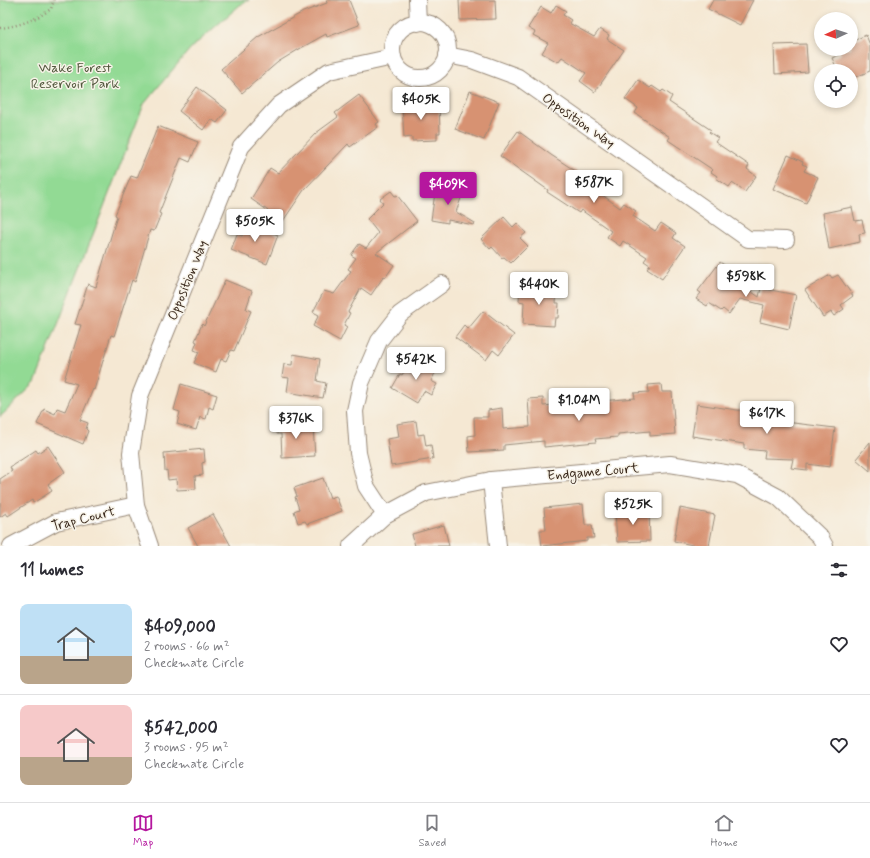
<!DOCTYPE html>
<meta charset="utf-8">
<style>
body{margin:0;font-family:Mynerve,sans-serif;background:#f2f2f3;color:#2b2b33;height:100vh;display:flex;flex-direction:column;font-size:15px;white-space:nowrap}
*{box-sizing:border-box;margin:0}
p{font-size:13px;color:#7c7c81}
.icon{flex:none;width:22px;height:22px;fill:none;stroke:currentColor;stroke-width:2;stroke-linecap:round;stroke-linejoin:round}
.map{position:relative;height:546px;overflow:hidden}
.panel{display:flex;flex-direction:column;background:#fff;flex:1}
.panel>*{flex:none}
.needle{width:26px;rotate:267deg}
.buttons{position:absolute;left:814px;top:12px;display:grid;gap:8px}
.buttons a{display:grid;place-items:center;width:44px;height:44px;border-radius:50%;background:#fff;box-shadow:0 2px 6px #0003;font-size:20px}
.price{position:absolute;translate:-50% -34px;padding:0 9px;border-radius:4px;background:#fff;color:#222;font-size:13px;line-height:26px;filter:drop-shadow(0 1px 2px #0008)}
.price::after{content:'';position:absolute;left:50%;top:24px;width:12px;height:9px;margin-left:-6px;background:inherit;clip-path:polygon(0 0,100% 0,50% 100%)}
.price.selected{background:#b5179e;color:#fff}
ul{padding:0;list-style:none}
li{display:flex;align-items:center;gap:12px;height:100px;padding:0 20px}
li+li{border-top:1px solid #e1e1e2}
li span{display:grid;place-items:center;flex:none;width:112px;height:80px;border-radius:8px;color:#555}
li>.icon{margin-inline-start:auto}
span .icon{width:48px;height:48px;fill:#fffc;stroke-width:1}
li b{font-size:17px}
h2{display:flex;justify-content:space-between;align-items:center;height:48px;padding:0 20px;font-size:17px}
.menu{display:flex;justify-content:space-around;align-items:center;height:56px;border-top:1px solid #e1e1e2;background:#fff;font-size:11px;color:#7c7c81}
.menu a{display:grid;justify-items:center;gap:2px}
.menu .selected{color:#b5179e}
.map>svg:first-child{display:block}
.green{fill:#92da94;stroke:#668259}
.building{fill:#d79272}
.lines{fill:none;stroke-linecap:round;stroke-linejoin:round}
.minor-casing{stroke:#988978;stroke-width:18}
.path{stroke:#988978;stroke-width:2.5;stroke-dasharray:1 3;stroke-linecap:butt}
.minor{stroke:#fff;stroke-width:16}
.labels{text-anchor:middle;stroke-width:3;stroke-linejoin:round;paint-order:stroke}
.park-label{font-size:14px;fill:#51563c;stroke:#f7f3e8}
.street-label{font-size:14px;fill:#3b2a1e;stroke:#f7f3e8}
</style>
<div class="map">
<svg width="870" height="546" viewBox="0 0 870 546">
<rect width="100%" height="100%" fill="#f7f3e8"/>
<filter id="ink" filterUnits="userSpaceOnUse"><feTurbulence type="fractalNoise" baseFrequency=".025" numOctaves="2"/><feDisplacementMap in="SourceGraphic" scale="8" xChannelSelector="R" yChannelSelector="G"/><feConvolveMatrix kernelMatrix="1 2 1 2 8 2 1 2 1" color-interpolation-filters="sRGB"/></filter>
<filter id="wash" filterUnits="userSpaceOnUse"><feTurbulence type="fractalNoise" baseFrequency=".012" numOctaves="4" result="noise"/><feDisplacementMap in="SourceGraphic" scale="16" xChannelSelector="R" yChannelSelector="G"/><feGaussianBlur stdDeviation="0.9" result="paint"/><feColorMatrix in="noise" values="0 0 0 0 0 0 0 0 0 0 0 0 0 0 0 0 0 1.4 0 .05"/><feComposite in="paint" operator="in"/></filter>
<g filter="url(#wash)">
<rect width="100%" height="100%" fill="#f5e8d3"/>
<path class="green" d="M0 0H249L240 5 190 49 144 104 35 383 0 417Z"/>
<g id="blocks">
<g class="building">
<path d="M326 0H349L359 25 327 37 326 34 301 48 278 62 242 93 221 69 258 37 303 12 327 3Z"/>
<path d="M459 0H495L496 19 460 20Z"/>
<path d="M713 0H753L740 25 708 9Z"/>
<path d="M556 5 566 11 563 15 571 20 569 23 594 37 600 29 609 35 607 39 624 50 595 92 580 81 586 73 562 57 558 62 542 53 548 43 533 35 535 32 528 28 541 7 551 13Z"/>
<path d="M866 35 870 45V71L851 79V71H838L832 58 841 54 839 49H851V42Z"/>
<path d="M806 44 808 72 775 74 774 45Z"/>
<path d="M638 80 650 88 652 86 661 92 663 90 672 96 669 102 711 130 709 132 718 138 715 142 749 165 747 169 756 176 745 192 732 183 729 187 716 178 717 176 711 172 713 170 668 140 670 137 635 113 638 108 625 99Z"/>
<path d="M197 87 227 110 217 123 211 119 203 130 179 111Z"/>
<path d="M470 91 499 102 484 140 455 129Z"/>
<path d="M359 95 379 122 376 124 378 127 350 147 348 144 304 190 283 221 251 199 270 168 278 173 316 133 338 117 335 113Z"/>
<path d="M439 103 440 133H437V140L412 141V137L404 138 402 104Z"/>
<path d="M158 126 198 142 190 162 181 158 159 213 161 214 154 231 150 230 135 282 132 280 114 336 111 335 94 390 93 389 80 420 88 423 86 429 88 431 83 444 37 424 44 409 55 414 57 408 65 411 77 384 64 380 81 325 75 324 88 284 96 287 117 216 115 215 131 176 137 178Z"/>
<path d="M518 131 551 155 597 185 594 189 620 208 624 203 636 211 633 216 655 231 661 223 676 233 673 238 685 246 662 279 647 269 650 265 644 261 647 257 623 241 620 246 607 237 611 231 581 210 579 213 547 192 548 190 500 156Z"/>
<path d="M788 155 803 162 802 164 807 166 804 171 818 177 806 203 773 189Z"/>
<path d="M436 186 464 190 456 212 475 223 474 225 448 220V223L431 220Z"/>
<path d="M391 191 395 196 397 195 417 221 376 253 394 265 385 278 384 276 371 295 361 288 348 312 350 313 344 325 347 327 340 341 313 326 319 315 313 312 324 291 334 294 351 271 348 269 356 258 351 255 359 244 366 248 378 233 367 219 383 203 380 199Z"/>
<path d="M852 207 855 221 862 220 865 233 859 234 860 242 829 249 823 213Z"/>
<path d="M504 217 513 227 517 223 526 233 520 238 528 246 511 263 504 257 502 258 492 247 490 249 481 239Z"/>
<path d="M248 223 278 235 267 264 231 250 237 234 242 236Z"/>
<path d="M720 262 731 270 728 275 759 297 761 288 796 295 789 329 760 322 764 305 740 299 729 314 723 309 721 311 709 303 707 306 696 299 701 293 698 291Z"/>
<path d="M830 275 832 278 838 275 853 296 841 305 844 309 834 316 831 312 823 317 805 290Z"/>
<path d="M225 280 252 291 246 309 251 311 234 351 231 350 226 361 221 359 216 372 194 363 199 352 194 350 197 342 195 341 202 324 204 326Z"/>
<path d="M520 286 557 289 556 303H559L558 318H555L554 326 523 324 524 302 519 301Z"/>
<path d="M483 311 514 335 499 355 493 350 486 360 455 337 464 325 468 329Z"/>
<path d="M293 354 320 359 317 381 326 383 323 398 287 392 289 378 282 377 284 364 292 365Z"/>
<path d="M413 357 436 371 431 381 437 384 431 395 424 391 417 403 392 388 400 374 402 375Z"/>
<path d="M181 384 217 395 213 409 209 407 206 419 200 417 196 430 177 424 180 412 174 410Z"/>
<path d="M661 384 662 392H672L675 434 650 436V431L618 434V437L595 439 596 442 544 447V441L504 445V450L469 452 468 436 475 435 474 417H488V410L502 408 503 429 530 427 528 399 543 398V406L635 398 634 393 649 392 648 385Z"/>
<path d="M697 404 737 410 786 413 785 422 835 428 830 467 807 464V470L791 468 793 459 764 458 765 451 744 449V444L692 436Z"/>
<path d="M416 421 418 435 424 434 426 446 431 445 433 459 391 466 389 453H390H389L387 439 399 437 397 424Z"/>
<path d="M297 422V428L313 427 315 456 282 458 281 434H277V423Z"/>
<path d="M870 442V471L856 459Z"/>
<path d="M48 446 65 472 48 484 52 491 33 503 32 500 8 516 6 513 0 517V479L12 471 10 467 36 450 38 453Z"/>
<path d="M204 449 205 462 202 463 203 475 195 476 196 489 177 490 176 479 168 480 167 470 165 471 164 453Z"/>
<path d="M323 478 330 498 336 496 342 511 307 524 305 521 298 523 294 511 299 509 295 497 297 496 294 488Z"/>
<path d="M583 504 585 525H592L594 538H587V541L542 546 540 530H546L544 508Z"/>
<path d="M680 508 715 515 709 546H697L674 541Z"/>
<path d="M649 509 650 541 617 542 615 511Z"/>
<path d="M213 514 231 546H198L188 528Z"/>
<path d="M444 525 449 546H415L412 534Z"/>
</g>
</g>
</g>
<g filter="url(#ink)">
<use href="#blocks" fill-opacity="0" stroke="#988978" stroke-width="1"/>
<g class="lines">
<g class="minor-casing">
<g id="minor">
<path d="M417 0 418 23"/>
<circle cx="420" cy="50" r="28"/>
<path d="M447 55 472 60 518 77 748 239 786 240"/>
<path d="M491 480 498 546"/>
<path d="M385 515 366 486 358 453 355 411 361 383 379 341 400 314 442 284"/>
<path d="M11 546 56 522 136 505"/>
<path d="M150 546 136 505 131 453 140 396 241 147 279 105 329 71 393 57"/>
<path d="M351 546 385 515 426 493 491 480 670 464 737 475 778 497 820 537 825 546"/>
</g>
</g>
<path class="path" d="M0 28C19 26 35 20 51 9L54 0"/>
<use href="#minor" class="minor"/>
</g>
</g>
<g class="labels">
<g class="park-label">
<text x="75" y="72">Wake Forest<tspan x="75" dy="16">Reservoir Park</tspan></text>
</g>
<g class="street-label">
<text transform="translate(579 120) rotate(35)" y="5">Opposition Way</text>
<text transform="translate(187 280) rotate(-68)" y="5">Opposition Way</text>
<text transform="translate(593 471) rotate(-5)" y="5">Endgame Court</text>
<text transform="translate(83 518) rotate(-14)" y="5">Trap Court</text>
</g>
</g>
</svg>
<div class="buttons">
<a><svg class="needle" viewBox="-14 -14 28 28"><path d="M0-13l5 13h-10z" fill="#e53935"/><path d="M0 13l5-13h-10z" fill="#7c7c81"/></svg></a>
<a><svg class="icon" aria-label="locate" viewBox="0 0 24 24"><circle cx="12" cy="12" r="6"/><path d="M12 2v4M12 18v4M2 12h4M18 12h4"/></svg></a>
</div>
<b class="price" style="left:421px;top:121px">$405K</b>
<b class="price" style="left:594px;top:204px">$587K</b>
<b class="price selected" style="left:448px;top:206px">$409K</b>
<b class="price" style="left:255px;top:243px">$505K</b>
<b class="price" style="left:746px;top:298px">$598K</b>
<b class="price" style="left:539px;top:306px">$440K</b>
<b class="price" style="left:416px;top:381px">$542K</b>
<b class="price" style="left:579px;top:422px">$1.04M</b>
<b class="price" style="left:767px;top:435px">$617K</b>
<b class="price" style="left:296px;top:440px">$376K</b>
<b class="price" style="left:633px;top:526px">$525K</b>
</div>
<section class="panel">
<h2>11 homes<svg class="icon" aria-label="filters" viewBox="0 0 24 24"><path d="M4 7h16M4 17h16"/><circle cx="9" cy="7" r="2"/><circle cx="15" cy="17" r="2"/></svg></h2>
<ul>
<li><span style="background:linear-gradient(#bfe0f5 65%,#b9a48a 0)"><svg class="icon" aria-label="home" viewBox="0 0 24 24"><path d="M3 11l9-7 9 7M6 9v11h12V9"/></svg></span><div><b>$409,000</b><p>2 rooms · 66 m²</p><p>Checkmate Circle</p></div><svg class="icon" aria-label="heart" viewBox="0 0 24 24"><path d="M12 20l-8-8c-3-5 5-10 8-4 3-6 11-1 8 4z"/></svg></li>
<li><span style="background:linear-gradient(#f6c9c9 65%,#b9a48a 0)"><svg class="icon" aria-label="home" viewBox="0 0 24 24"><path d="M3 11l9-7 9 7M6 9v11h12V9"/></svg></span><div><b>$542,000</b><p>3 rooms · 95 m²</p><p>Checkmate Circle</p></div><svg class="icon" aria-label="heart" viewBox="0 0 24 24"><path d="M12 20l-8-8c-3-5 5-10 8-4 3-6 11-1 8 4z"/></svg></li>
</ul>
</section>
<nav class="menu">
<a class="selected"><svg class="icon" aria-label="map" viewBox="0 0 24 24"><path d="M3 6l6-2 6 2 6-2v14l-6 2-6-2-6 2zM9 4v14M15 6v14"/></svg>Map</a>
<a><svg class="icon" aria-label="saved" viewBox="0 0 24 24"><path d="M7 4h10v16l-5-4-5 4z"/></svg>Saved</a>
<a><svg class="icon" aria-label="home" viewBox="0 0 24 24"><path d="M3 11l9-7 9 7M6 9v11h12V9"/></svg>Home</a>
</nav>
